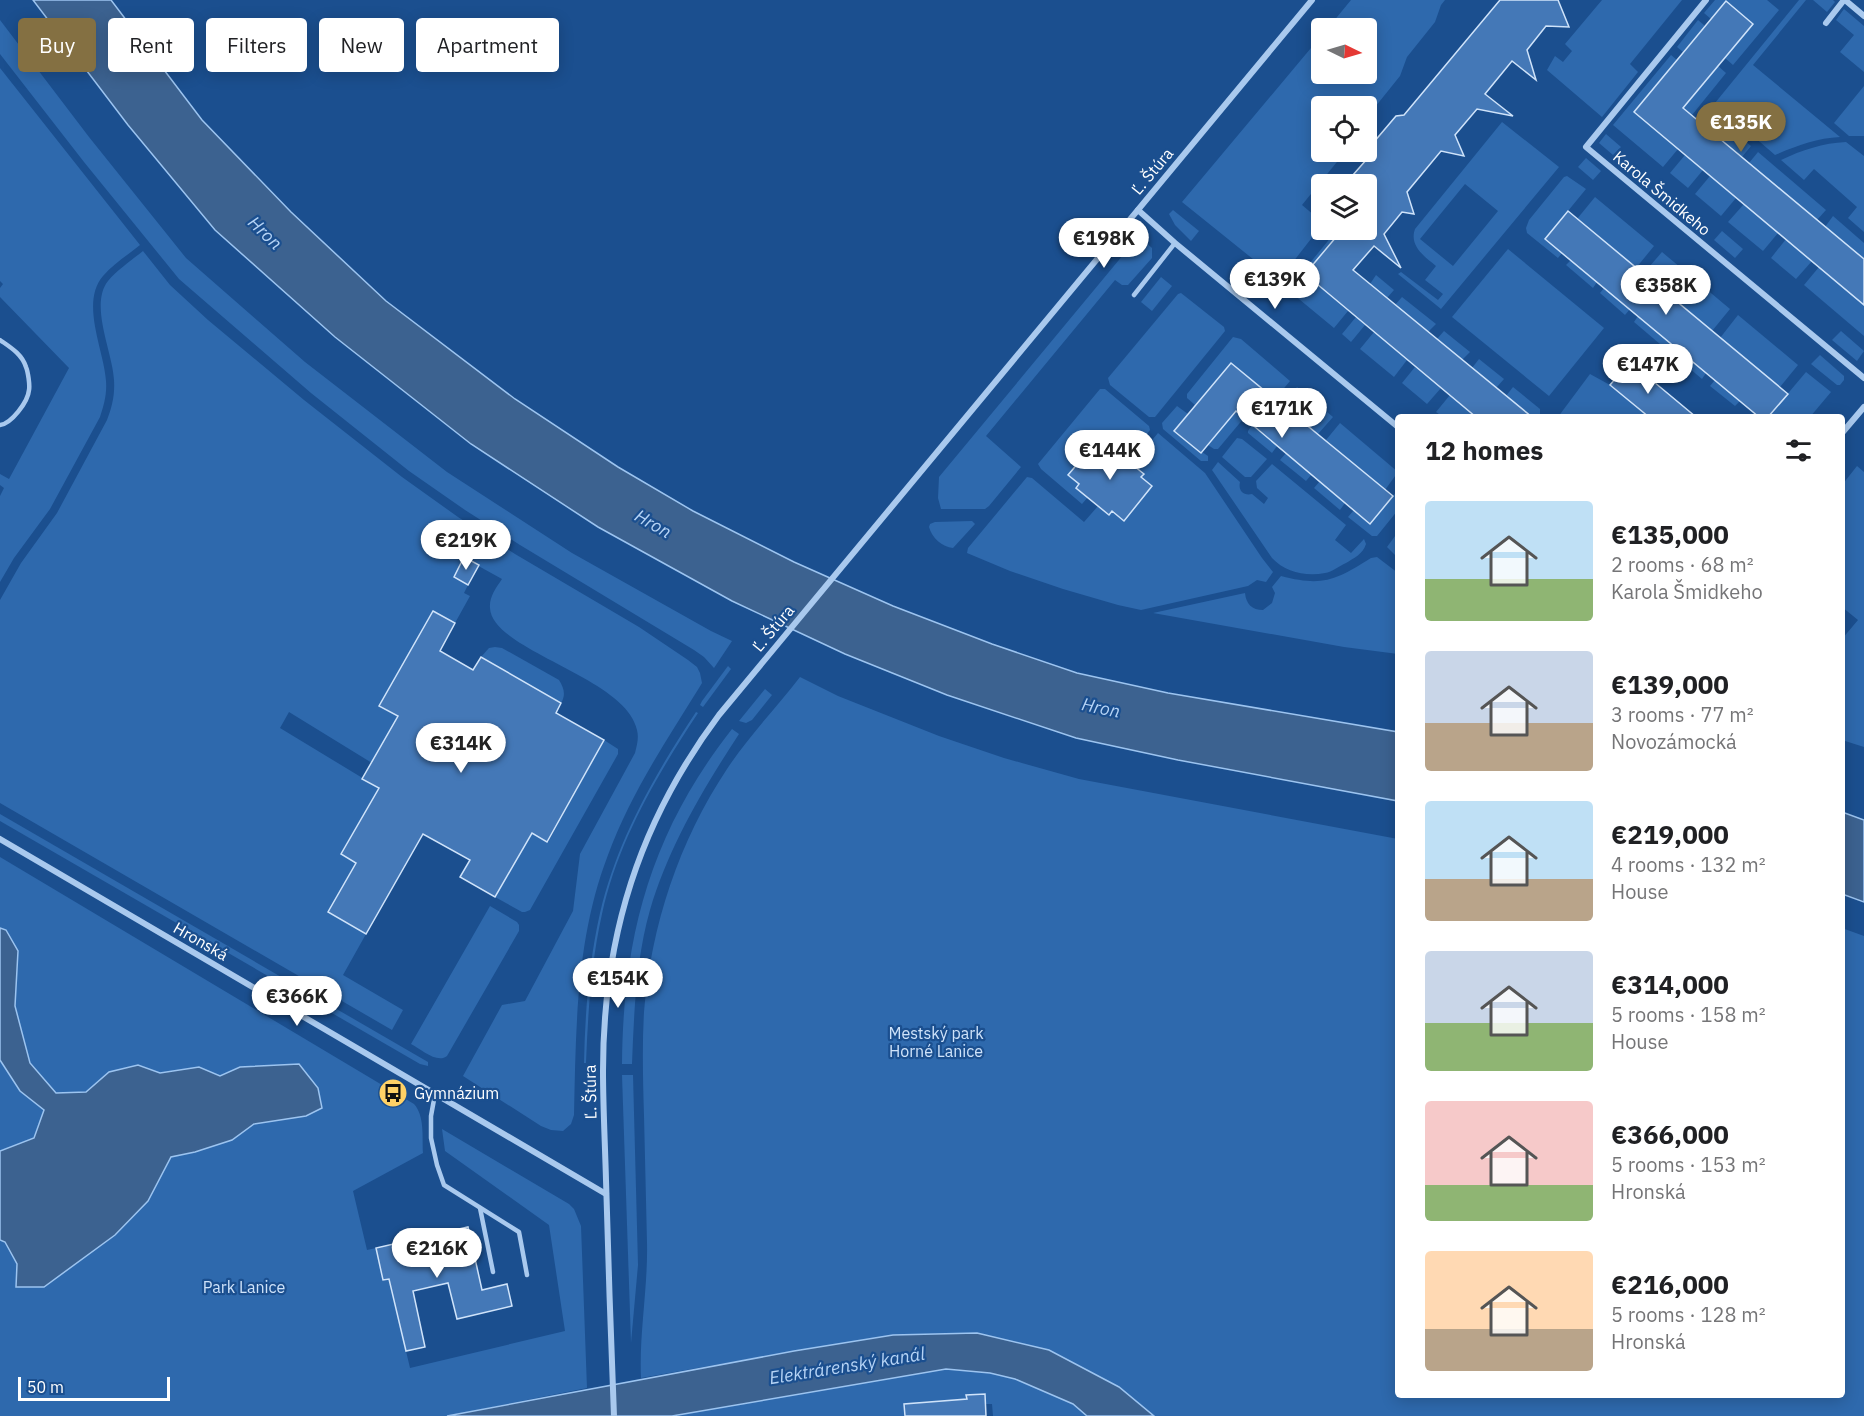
<!DOCTYPE html>
<meta charset="utf-8">
<style>
body{margin:0;font-family:"IBM Plex Sans",sans-serif;background:#f2f2f2;color:#202124;height:100vh;display:flex;flex-direction:column;font-size:22px;white-space:nowrap}
*{box-sizing:border-box;margin:0}
p{font-size:20px;color:#757577}
.icon{flex:none;width:33px;height:33px;fill:none;stroke:currentColor;stroke-width:2;stroke-linecap:round;stroke-linejoin:round}
.map{position:relative;flex:1;overflow:hidden}
.details{position:absolute;left:1395px;top:414px;width:450px;height:984px;display:flex;flex-direction:column;background:#fff;border-radius:6px;box-shadow:0 3px 15px #0003}
.details>*{flex:none}
.hud{position:absolute;left:18px;top:18px;width:570px;height:54px;display:flex;gap:12px}
.needle{width:39px;rotate:95deg}
.fabs{position:absolute;left:1311px;top:18px;display:grid;gap:12px}
.fabs a{display:grid;place-items:center;width:66px;height:66px;border-radius:6px;background:#fff;box-shadow:0 3px 15px #0003;font-size:30px}
.scale{position:absolute;left:18px;bottom:15px;width:152px;box-sizing:border-box;padding-left:6px;border:3px solid #fff;border-top:0;font-size:16px;line-height:21px;white-space:nowrap;color:#fff;-webkit-text-stroke:4px #1b4f8f;paint-order:stroke}
.price{position:absolute;translate:-50% -51px;padding:0 14px;border-radius:21px;background:#fff;color:#222;font-size:20px;line-height:39px;filter:drop-shadow(0 2px 3px #0008)}
.price::after{content:'';position:absolute;left:50%;top:36px;width:18px;height:14px;margin-left:-9px;background:inherit;clip-path:polygon(0 0,100% 0,50% 100%)}
.price.current{background:#847042;color:#fff}
ul{padding:0;list-style:none}
li{display:flex;align-items:center;gap:18px;height:150px;padding:0 30px}
li span{display:grid;place-items:center;flex:none;width:168px;height:120px;border-radius:6px;color:#555}
li>.icon{margin-inline-start:auto}
span .icon{width:72px;height:72px;fill:#fffc;stroke-width:1}
li b{font-size:26px}
h2{display:flex;justify-content:space-between;align-items:center;height:72px;padding:0 30px;font-size:26px}
.tag{padding:0 21px;border-radius:6px;background:#fff;box-shadow:0 3px 15px #0003;font-size:21px;line-height:54px}
.tag.current{background:#847042;color:#fff}
.map>svg:first-child{display:block}
.green{fill:#2e69ad;fill-rule:evenodd}
.water{fill:#3c6290;stroke:#9cc4f0;stroke-width:1.5}
.building{fill:#4478b7;stroke:#cfe3fa;stroke-width:1.5}
.lines{fill:none;stroke-linecap:round;stroke-linejoin:round}
.lane{stroke:#a9c9ee;stroke-width:4.5}
.street{stroke:#a9c9ee;stroke-width:6}
.labels{text-anchor:middle;stroke-width:4.5;stroke-linejoin:round;paint-order:stroke}
.street-label{font-size:16px;fill:#fff;stroke:#1b4f8f}
.park-label{font-size:16px;fill:#cfe3fa;stroke:#1b4f8f}
.poi-label{font-size:16px;fill:#fff;stroke:#1b4f8f;text-anchor:start}
.water-label{font-size:18px;font-style:italic;fill:#b5d3f5;stroke:#1b4f8f}
</style>
<div class="map">
<svg width="1864" height="1416" viewBox="0 0 1864 1416">
<rect width="100%" height="100%" fill="#1b4f8f"/>
<g class="green">
<path d="M1351 0H1445L1441 5 1435 22 1407 57 1400 76 1367 117 1366 106H1322V152H1345L1302 205 1321 221V226L1279 280 1182 202 1321 36 1322 74H1366V28H1328Z"/>
<path d="M1602 0H1682L1630 64 1638 72 1602 117 1547 70 1555 56 1563 62 1572 51 1565 44Z"/>
<path d="M1715 0H1767L1779 10 1733 65 1725 58 1726 1 1711 19 1704 13Z"/>
<path d="M1799 0H1806L1753 65 1840 137C1817 138 1796 146 1775 155L1715 103Z"/>
<path d="M1813 0H1833L1835 2 1827 12Z"/>
<path d="M1844 9 1864 26V72L1840 52 1854 35 1836 20Z"/>
<path d="M0 20 89 137 186 258 305 362 447 472 572 553 711 631 732 641 714 668 704 657 694 650 520 545 465 510 409 471 311 393 179 279 84 162 0 54Z"/>
<path d="M1698 20 1705 26 1683 52 1677 47Z"/>
<path d="M1671 55 1677 60 1634 112 1678 149 1663 167 1613 125Z"/>
<path d="M1718 66 1726 73 1692 115 1683 108Z"/>
<path d="M0 68 140 245C128 255 113 264 103 276 80 303 104 350 106 381 107 394 104 405 100 417L50 509 14 558 0 582V496L4 488 0 485V474L9 479 69 368 0 297V288L3 284 0 281Z"/>
<path d="M1864 86V136H1849L1834 123Z"/>
<path d="M1709 110 1751 146 1742 157 1699 121Z"/>
<path d="M1502 122 1559 167 1441 309 1398 274 1401 272 1438 300 1443 294 1425 280 1436 266C1424 256 1409 246 1415 229ZM1465 184 1498 211 1453 266 1420 239Z"/>
<path d="M1606 134 1621 147 1613 155 1599 143Z"/>
<path d="M1846 142 1864 156V232L1848 218 1857 207 1814 169 1804 180 1781 160C1802 150 1823 143 1846 142Z"/>
<path d="M1758 152 1826 210 1817 220 1749 163Z"/>
<path d="M1685 155 1703 170 1688 188 1670 173Z"/>
<path d="M1586 158 1601 171 1593 180 1578 167Z"/>
<path d="M1567 176 1586 189 1545 239 1562 253 1558 258 1527 233 1526 228 1529 220 1564 177Z"/>
<path d="M1710 176 1736 198 1721 216 1695 194Z"/>
<path d="M1595 197 1654 246 1636 268 1577 219Z"/>
<path d="M1744 204 1778 233 1763 251 1728 222Z"/>
<path d="M1173 210 1199 231 1191 241 1175 225 1169 214Z"/>
<path d="M1833 216 1864 243V259L1825 227Z"/>
<path d="M1336 231 1339 233 1305 274 1348 311 1334 328 1288 290Z"/>
<path d="M1722 231 1743 249 1735 258 1714 240Z"/>
<path d="M1786 239 1812 261 1796 279 1771 258Z"/>
<path d="M1140 241H1144L1152 248V258L1128 285H1122L1115 280 986 436 1021 467 989 506 985 509H941L938 498 939 477 1133 243Z"/>
<path d="M1508 249 1604 328 1549 396 1452 317Z"/>
<path d="M143 251 170 285 208 320 304 400 402 477 458 517 515 554 639 627 688 660 697 667 700 673 702 683 699 688C666 741 630 795 608 855 576 938 576 1027 574 1115L571 1124 563 1131 551 1130 541 1126 463 1076 502 1005 525 1001 573 911 580 854 635 753C637 745 639 738 637 730 626 677 492 651 490 608 489 597 496 588 502 579L464 558 454 577 468 585 464 593 470 596 455 623 433 611 379 705 398 716 372 763 289 712 280 728 379 788 341 853 356 863 328 912 366 934 343 975 403 1010 392 1030 0 803V600L21 563 57 513 107 420C112 407 115 395 114 380 113 353 89 305 108 281 117 270 132 260 143 251Z"/>
<path d="M1662 252 1730 309 1712 331 1643 274Z"/>
<path d="M1571 260 1597 282 1593 288 1566 265Z"/>
<path d="M1819 267 1864 305V336L1804 285Z"/>
<path d="M1376 275 1394 290 1387 298 1370 284Z"/>
<path d="M1161 277 1172 286 1152 311 1141 302Z"/>
<path d="M1604 288 1630 309 1625 315 1600 293Z"/>
<path d="M1181 293 1224 327 1225 331 1155 417H1149L1110 385 1108 378 1178 294Z"/>
<path d="M1402 297 1436 324 1428 332 1395 305Z"/>
<path d="M1738 315 1798 365 1780 387 1720 338Z"/>
<path d="M1638 316 1672 344 1667 350 1634 322Z"/>
<path d="M1356 317 1365 325 1351 342 1342 334Z"/>
<path d="M1444 331 1470 352 1462 360 1437 339Z"/>
<path d="M1841 331 1864 351 1857 361 1832 340Z"/>
<path d="M1374 332 1407 360 1394 377 1360 349Z"/>
<path d="M1233 337 1241 339 1290 381 1275 399 1231 363 1195 405 1187 398V394Z"/>
<path d="M1680 351 1706 373 1702 379 1676 357Z"/>
<path d="M1820 355 1844 376V380L1840 385H1837L1811 364Z"/>
<path d="M1479 359 1504 379 1496 388 1472 368Z"/>
<path d="M1415 367 1441 388 1427 404 1402 383Z"/>
<path d="M1806 372 1831 392 1810 417H1768Z"/>
<path d="M1590 374 1610 385 1649 417H1558Z"/>
<path d="M1715 380 1740 401 1735 406 1710 386Z"/>
<path d="M1297 387 1333 417 1318 434 1282 405Z"/>
<path d="M1513 387 1540 409V417H1516L1506 396Z"/>
<path d="M1100 389H1105L1149 426 1150 430 1127 460 1111 447 1108 450 1096 441 1068 475 1079 484 1076 488 1088 497 1082 504 1041 469 1038 464Z"/>
<path d="M1450 395 1475 416 1474 417H1443L1436 412Z"/>
<path d="M1177 406 1188 414 1174 431 1201 453 1202 452 1208 456V461H1201L1163 429 1162 423Z"/>
<path d="M1235 411 1244 418 1218 449H1214L1208 445Z"/>
<path d="M1340 423 1398 472 1385 490 1326 440Z"/>
<path d="M1252 425 1277 446 1272 453 1248 433V431Z"/>
<path d="M1158 433 1205 473 1262 558 1273 572 1266 582 1257 580 1248 586 1141 610 1118 605 1063 589 1010 571 967 553 968 548 1027 477 1032 478 1084 522 1098 506 1109 515 1112 511 1124 520 1152 486 1141 477 1143 473 1132 464Z"/>
<path d="M1237 438 1242 439 1267 459 1251 477H1245L1222 457Z"/>
<path d="M1286 453 1311 475 1306 481 1280 460Z"/>
<path d="M1218 462 1240 482C1238 490 1243 496 1252 494L1264 504 1268 498 1257 488 1256 481 1272 464 1346 525 1335 540 1351 553 1364 539 1366 544C1363 554 1354 558 1346 563 1339 566 1332 572 1325 573 1306 577 1285 572 1272 558L1212 470Z"/>
<path d="M1857 466 1864 472V747L1842 740V639L1858 620 1842 607V485Z"/>
<path d="M1320 481 1345 503 1340 510 1314 488Z"/>
<path d="M1398 490V510L1377 536H1372L1348 517 1354 510 1370 524Z"/>
<path d="M972 521 975 524 953 548C942 547 932 538 929 527L930 524 935 522Z"/>
<path d="M1398 532V558L1387 547Z"/>
<path d="M1377 557 1398 573V654L1344 647 1153 613 1245 593C1246 604 1252 610 1263 610L1272 603 1275 593 1272 587 1281 576C1323 587 1336 580 1371 558Z"/>
<path d="M495 647 502 648 559 680C564 688 566 695 561 703L481 657 489 648Z"/>
<path d="M728 666 731 669 703 707 700 705 702 701Z"/>
<path d="M800 677 838 696 939 736 1004 758 1079 779 1398 839V1395H1842V928L1864 936V1416H1154L1119 1387 794 1351 641 1378C639 1333 648 1288 647 1243 646 1200 645 1158 644 1116 643 1081 642 1046 644 1012 651 926 679 841 727 769 748 737 776 708 800 677Z"/>
<path d="M765 689 772 695 752 720 746 723 739 721Z"/>
<path d="M696 712 698 713C657 775 618 841 602 914 591 963 588 1013 586 1063H584C585 1013 589 962 600 913 617 840 655 774 696 712Z"/>
<path d="M732 729 739 734C703 789 669 846 650 910 636 959 634 1013 632 1064H622C623 936 651 832 732 729Z"/>
<path d="M604 740 618 749V754L530 910 525 912H522L495 897 532 833 548 842Z"/>
<path d="M0 814 428 1062V1066L420 1064 0 821Z"/>
<path d="M0 857 414 1104C425 1116 422 1138 423 1153L353 1191 367 1250 376 1248 383 1280 389 1279 410 1368 565 1331 549 1225 445 1151 442 1129 569 1204 574 1209 581 1226 587 1388 447 1416H0V1240L5 1241 17 1264 44 1287 115 1235 148 1201 171 1157 195 1152 232 1140 254 1124 306 1116 240 1067 220 1076 199 1067 160 1073 138 1065 109 1072 86 1092 56 1093 30 1063 14 1006 18 951 6 930 0 928Z"/>
<path d="M490 906 517 922 519 925V931L447 1056C437 1064 421 1049 411 1044Z"/>
<path d="M0 1060 20 1091 44 1110 34 1138 0 1151Z"/>
<path d="M622 1075H633L638 1265 631 1343Z"/>
<path d="M946 1369 990 1373 1015 1379 1073 1404 1087 1416H993L992 1404H986L984 1394 967 1395V1399L919 1402 920 1416H672Z"/>
</g>
<g class="water">
<path d="M33 0H111L202 120 291 212 386 301 515 399 618 467 693 511 794 562 893 606 992 644 1077 673 1168 693 1398 732V801L1178 760 1076 738 947 695 845 654 732 601 598 527 471 444 335 337 215 230 128 125Z"/>
<path d="M1842 812 1864 820V902L1842 894Z"/>
<path d="M0 928 6 930 18 951 15 1006 30 1063 56 1093 86 1092 109 1072 138 1065 160 1073 199 1067 220 1076 240 1067 299 1064 318 1088 322 1108 306 1116 254 1124 232 1140 195 1152 171 1157 148 1201 115 1235 44 1287H16L17 1264 5 1242 0 1240V1151L34 1138 44 1110 20 1091 0 1060Z"/>
<path d="M977 1333 1049 1350 1119 1387 1154 1416H1087L1073 1404 1015 1379 990 1373 946 1369 672 1416H447L794 1351 893 1335Z"/>
</g>
<g class="building">
<path d="M1500 0H1558L1569 27 1546 26 1527 50 1536 80 1512 61 1485 94 1513 116 1477 109 1455 135 1464 156 1441 151 1407 192 1414 214 1402 212 1384 234 1401 268 1374 246 1353 270 1532 417H1476L1305 274 1342 230H1366V184H1345L1374 151 1368 149 1396 116 1404 115Z"/>
<path d="M1726 1 1753 24 1683 108 1864 259V305L1634 112Z"/>
<path d="M1568 211 1788 394 1768 417H1759L1545 239Z"/>
<path d="M1630 362 1696 417H1649L1610 385Z"/>
<path d="M1231 363 1393 496 1370 524 1236 411 1201 453 1174 431Z"/>
<path d="M1097 441 1108 450 1110 447 1144 474 1141 477 1152 486 1124 521 1112 511 1109 515 1076 488 1079 484 1068 475Z"/>
<path d="M464 557 479 565 468 585 454 577Z"/>
<path d="M433 611 455 623 440 651 473 670 481 657 561 703 556 713 604 740 547 842 532 833 495 897 460 877 470 860 423 834 366 934 328 912 356 863 341 854 379 788 362 779 398 716 379 706Z"/>
<path d="M468 1227 482 1290 507 1284 512 1306 457 1319 448 1283 413 1291 425 1347 406 1351 389 1279 383 1280 376 1248Z"/>
<path d="M985 1394 986 1416H905L904 1404 967 1399 966 1395Z"/>
</g>
<g class="lines">
<g class="lane">
<path d="M1134 295 1175 243"/>
<path d="M0 340C10 347 22 354 26 367 28 372 30 385 29 390 28 402 11 424 0 425"/>
<path d="M435 1094 431 1116V1138L437 1165 444 1185 519 1232 527 1275"/>
<path d="M480 1208 493 1272"/>
</g>
<g class="street">
<path d="M1706 0 1586 147 1864 378"/>
<path d="M1845 0 1864 16"/>
<path d="M1826 23 1844 0"/>
<path d="M1138 210 1175 243 1398 427"/>
<path d="M1842 433 1864 407"/>
<path d="M0 839 606 1194"/>
<path d="M614 1416C611 1337 608 1259 606 1180 605 1143 603 1107 603 1071 603 937 639 822 719 715L1312 0"/>
</g>
</g>
<defs>
<g id="bus-disc" transform="scale(1.5)"><circle r="9.5" fill="#ffd166" stroke="#1b4f8f"/><path d="M-5-6H5V4H4V6H2V4H-2V6H-4V4H-5ZM-3.5-4V0h7V-4ZM-3.5 1.2v1.5H-2V1.2ZM2 1.2v1.5H3.5V1.2Z" fill="#111"/></g>
</defs>
<g fill-rule="evenodd">
<use href="#bus-disc" x="393" y="1093"/>
</g>
<g class="labels">
<g class="street-label">
<text transform="translate(1152 171) rotate(-50)" y="6">Ľ. Štúra</text>
<text transform="translate(1662 193) rotate(40)" y="6">Karola Šmidkeho</text>
<text transform="translate(773 628) rotate(-50)" y="6">Ľ. Štúra</text>
<text transform="translate(201 941) rotate(30)" y="6">Hronská</text>
<text transform="translate(590 1092) rotate(-91)" y="6">Ľ. Štúra</text>
</g>
<g class="park-label">
<text x="936" y="1039">Mestský park<tspan x="936" dy="18">Horné Lanice</tspan></text>
<text x="244" y="1293">Park Lanice</text>
</g>
<g class="poi-label">
<text x="414" y="1099">Gymnázium</text>
</g>
<g class="water-label">
<text transform="translate(265 233) rotate(44)" y="6">Hron</text>
<text transform="translate(653 524) rotate(30)" y="6">Hron</text>
<text transform="translate(1101 708) rotate(12)" y="6">Hron</text>
<text transform="translate(847 1366) rotate(-9)" y="6">Elektrárenský kanál</text>
</g>
</g>
</svg>
<div class="fabs">
<a><svg class="needle" viewBox="-14 -14 28 28"><path d="M0-13l5 13h-10z" fill="#e53935"/><path d="M0 13l5-13h-10z" fill="#757577"/></svg></a>
<a><svg class="icon" aria-label="locate" viewBox="0 0 24 24"><circle cx="12" cy="12" r="6"/><path d="M12 2v4M12 18v4M2 12h4M18 12h4"/></svg></a>
<a><svg class="icon" aria-label="layers" viewBox="0 0 24 24"><path d="M12 4l9 5-9 5-9-5zM3 14l9 5 9-5"/></svg></a>
</div>
<div class="scale">50 m</div>
<b class="price current" style="left:1741px;top:153px">€135K</b>
<b class="price" style="left:1104px;top:269px">€198K</b>
<b class="price" style="left:1275px;top:310px">€139K</b>
<b class="price" style="left:1666px;top:316px">€358K</b>
<b class="price" style="left:1648px;top:395px">€147K</b>
<b class="price" style="left:1282px;top:439px">€171K</b>
<b class="price" style="left:1110px;top:481px">€144K</b>
<b class="price" style="left:466px;top:571px">€219K</b>
<b class="price" style="left:461px;top:774px">€314K</b>
<b class="price" style="left:618px;top:1009px">€154K</b>
<b class="price" style="left:297px;top:1027px">€366K</b>
<b class="price" style="left:437px;top:1279px">€216K</b>
<div class="hud">
<a class="tag current">Buy</a>
<a class="tag">Rent</a>
<a class="tag">Filters</a>
<a class="tag">New</a>
<a class="tag">Apartment</a>
</div>
<section class="details">
<h2>12 homes<svg class="icon" aria-label="filters" viewBox="0 0 24 24"><path d="M4 7h16M4 17h16"/><circle cx="9" cy="7" r="2"/><circle cx="15" cy="17" r="2"/></svg></h2>
<ul>
<li><span style="background:linear-gradient(#bfe0f5 65%,#8fb573 0)"><svg class="icon" aria-label="home" viewBox="0 0 24 24"><path d="M3 11l9-7 9 7M6 9v11h12V9"/></svg></span><div><b>€135,000</b><p>2 rooms · 68 m²</p><p>Karola Šmidkeho</p></div></li>
<li><span style="background:linear-gradient(#c9d6e8 60%,#b9a48a 0)"><svg class="icon" aria-label="home" viewBox="0 0 24 24"><path d="M3 11l9-7 9 7M6 9v11h12V9"/></svg></span><div><b>€139,000</b><p>3 rooms · 77 m²</p><p>Novozámocká</p></div></li>
<li><span style="background:linear-gradient(#bfe0f5 65%,#b9a48a 0)"><svg class="icon" aria-label="home" viewBox="0 0 24 24"><path d="M3 11l9-7 9 7M6 9v11h12V9"/></svg></span><div><b>€219,000</b><p>4 rooms · 132 m²</p><p>House</p></div></li>
<li><span style="background:linear-gradient(#c9d6e8 60%,#8fb573 0)"><svg class="icon" aria-label="home" viewBox="0 0 24 24"><path d="M3 11l9-7 9 7M6 9v11h12V9"/></svg></span><div><b>€314,000</b><p>5 rooms · 158 m²</p><p>House</p></div></li>
<li><span style="background:linear-gradient(#f6c9c9 70%,#8fb573 0)"><svg class="icon" aria-label="home" viewBox="0 0 24 24"><path d="M3 11l9-7 9 7M6 9v11h12V9"/></svg></span><div><b>€366,000</b><p>5 rooms · 153 m²</p><p>Hronská</p></div></li>
<li><span style="background:linear-gradient(#ffd9b3 65%,#b9a48a 0)"><svg class="icon" aria-label="home" viewBox="0 0 24 24"><path d="M3 11l9-7 9 7M6 9v11h12V9"/></svg></span><div><b>€216,000</b><p>5 rooms · 128 m²</p><p>Hronská</p></div></li>
</ul>
</section>
</div>
